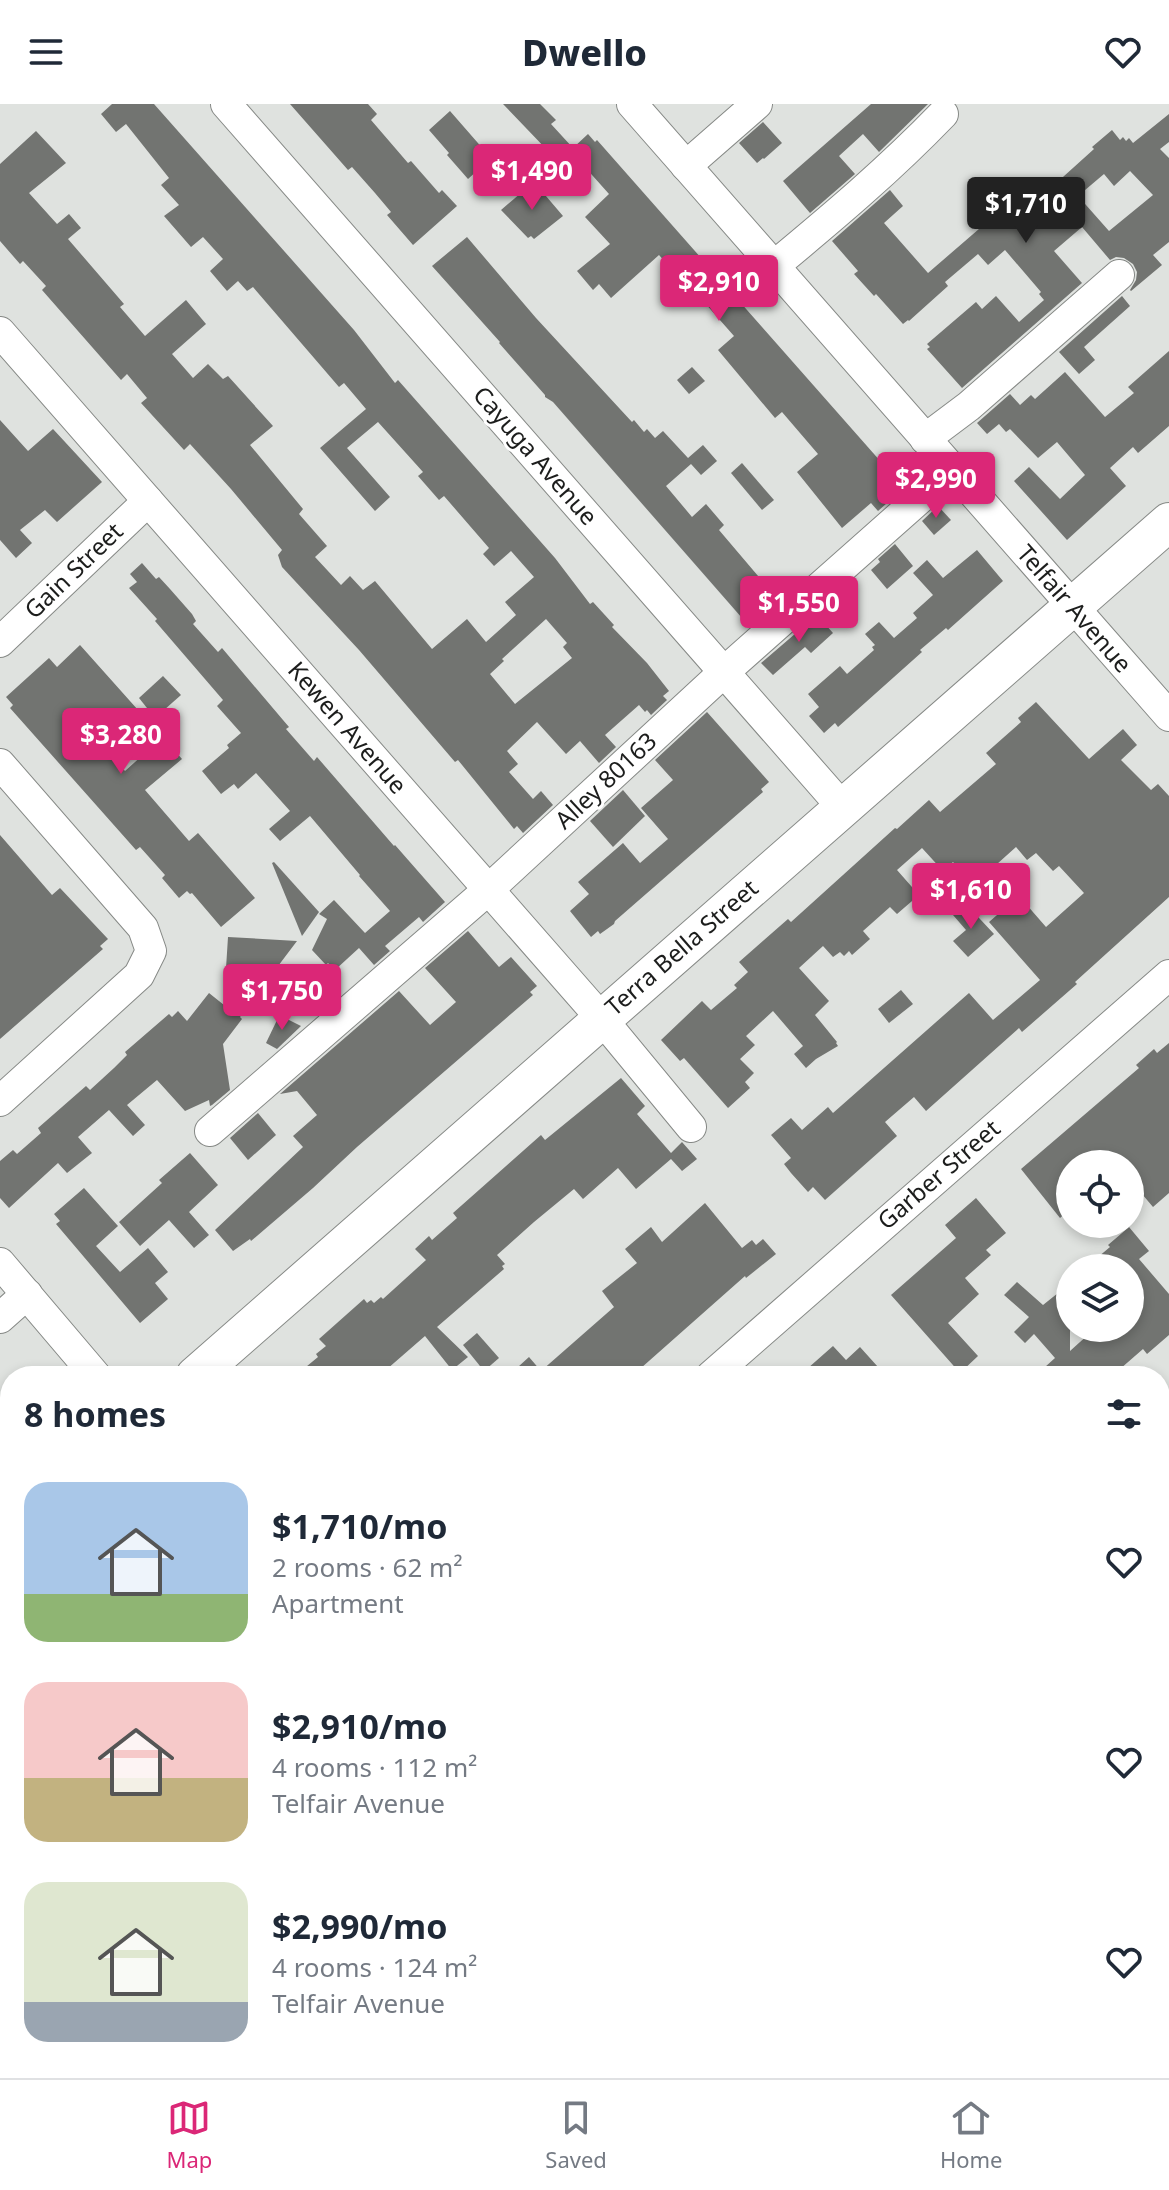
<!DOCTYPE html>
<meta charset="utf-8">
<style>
body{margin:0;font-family:"Noto Sans",sans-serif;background:#f6f6f7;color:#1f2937;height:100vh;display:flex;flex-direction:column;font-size:30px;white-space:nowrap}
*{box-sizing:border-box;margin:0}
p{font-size:26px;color:#747a83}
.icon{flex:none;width:44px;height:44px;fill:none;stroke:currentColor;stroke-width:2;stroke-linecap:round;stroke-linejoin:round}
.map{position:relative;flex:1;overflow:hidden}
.side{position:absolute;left:0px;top:1262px;width:1170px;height:712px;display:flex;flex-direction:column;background:#fff;border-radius:32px 32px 0 0;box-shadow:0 4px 12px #0003}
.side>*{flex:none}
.buttons{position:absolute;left:1056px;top:1046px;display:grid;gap:16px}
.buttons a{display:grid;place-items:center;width:88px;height:88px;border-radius:50%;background:#fff;box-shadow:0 4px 12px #0003;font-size:40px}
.price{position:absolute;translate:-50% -68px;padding:0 18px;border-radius:8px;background:#db2777;color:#fff;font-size:26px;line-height:52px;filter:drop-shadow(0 2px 4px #0008)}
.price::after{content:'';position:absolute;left:50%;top:48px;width:24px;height:18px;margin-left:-12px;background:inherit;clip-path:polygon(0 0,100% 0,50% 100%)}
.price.active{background:#222;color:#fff}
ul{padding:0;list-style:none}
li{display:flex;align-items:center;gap:24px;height:200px;padding:0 24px}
li span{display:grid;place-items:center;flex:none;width:224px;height:160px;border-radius:24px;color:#555}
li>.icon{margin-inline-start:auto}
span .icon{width:96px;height:96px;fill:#fffc;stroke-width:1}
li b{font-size:34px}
h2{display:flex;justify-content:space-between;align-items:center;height:96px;padding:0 24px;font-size:34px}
header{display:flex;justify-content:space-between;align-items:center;height:104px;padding:0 24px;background:#fff;font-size:36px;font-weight:800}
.tabs{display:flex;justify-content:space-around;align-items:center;height:112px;border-top:2px solid #e0e1e3;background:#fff;font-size:22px;color:#747a83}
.tabs a{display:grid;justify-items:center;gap:4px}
.tabs .active{color:#db2777}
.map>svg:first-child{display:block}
.building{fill:#727471;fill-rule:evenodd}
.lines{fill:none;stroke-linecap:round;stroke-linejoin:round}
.minor-casing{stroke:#868986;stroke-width:32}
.major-casing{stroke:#868986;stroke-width:40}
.minor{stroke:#fff;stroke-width:30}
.major{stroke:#fff;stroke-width:38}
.labels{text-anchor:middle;stroke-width:6;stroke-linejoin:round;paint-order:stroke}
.street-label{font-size:24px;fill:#1c1d1c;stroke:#fff}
</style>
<header><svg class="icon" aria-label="menu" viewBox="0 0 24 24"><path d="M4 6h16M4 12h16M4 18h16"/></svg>Dwello<svg class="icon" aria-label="heart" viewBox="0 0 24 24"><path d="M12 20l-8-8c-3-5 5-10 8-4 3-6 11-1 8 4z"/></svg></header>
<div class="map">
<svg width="1169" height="1974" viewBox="0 0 1169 1974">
<rect width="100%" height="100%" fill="#dfe2df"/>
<g class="building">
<path d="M112 0H154L354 226 395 279 398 276 555 454 590 500 593 498 614 521 612 523 647 559 669 587 663 592 667 596 651 611 647 606 645 608 639 601 605 631 616 643 599 659 580 637 566 650 537 618 507 647 518 660 509 668 533 695 541 687 553 701 523 729 517 722 514 725 458 656 455 658 359 546 282 463 278 451 282 446 231 385 190 340 184 346 141 299 147 294 127 270 121 276 42 186 46 182 23 157 20 160 0 137V60L36 27 66 59 29 89 57 120 69 110 81 124 68 135 124 200 120 203 145 232 186 196 206 220 172 250 193 274 208 260 223 275 228 272 273 322 250 341 303 405 299 410 327 442 315 453 341 481 350 472 363 486 375 477 432 545 467 515 486 538 516 511 505 498 534 473 511 447 494 462 483 450 489 444 444 392 439 396 418 372 423 368 378 318 347 344 390 393 375 407 327 352 320 344 366 305 344 279 339 283 253 183 247 187 238 177 227 187 210 167 223 155 203 133 191 143 164 112 179 101 161 81 169 74 126 20 116 28 101 10ZM546 515 567 539 563 543 572 554 515 600 490 570 504 557 502 555Z"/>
<path d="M290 0H368L377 10 371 16 408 59 411 57 439 89 442 86 457 102 413 141 387 111 391 108 375 89 352 63 348 66Z"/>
<path d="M503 0H540L556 16 551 20 573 44 588 30 595 38 597 36 904 384 878 407 871 399 842 424 797 368 818 350 782 308 775 314 718 246 734 232 682 173 680 175 659 151 611 194 599 180 593 186 577 167 610 140 585 113 609 90 584 62 572 72Z"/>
<path d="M871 0H928L879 48 863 30 839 52 855 70 810 109 783 77Z"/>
<path d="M450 7 491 54 468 75 447 51 449 49 429 26Z"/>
<path d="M1169 10V38L1160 45 1169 54V138L1153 151 1162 161 1131 187 1130 186 1136 176 1137 168 1133 160 1124 154 1116 153 1110 156 1082 123 1054 147 1082 179 962 284 927 245 930 243 927 240 976 198 982 205 996 192 1019 218 1044 196 1039 190 1041 188 1005 146 988 161 978 150 945 178 948 182 909 217 908 216 903 220 876 190 874 192 854 170 858 167 832 137 890 86 903 102 884 119 928 169 1016 93 1020 98 1047 75 1053 82 1094 45 1092 43 1112 26 1120 36 1123 33 1126 37 1129 34 1133 39ZM1130 67 1153 91 1109 127 1078 92 1104 70 1114 82Z"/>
<path d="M763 18 782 39 764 55 763 54 757 59 739 39Z"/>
<path d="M534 78 563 112 534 135 531 132 528 134 501 106Z"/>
<path d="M467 133 536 214 632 318 634 316 644 328 647 325 655 334 663 327 688 354 703 341 717 357 701 371 691 360 666 382 692 413 706 400 724 421 719 426 775 492 766 499 770 504 749 522 553 298 545 293V291L499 239 500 238 432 162Z"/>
<path d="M1122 192 1130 202 1084 243 1095 256 1079 270 1059 248Z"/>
<path d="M1169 247V322L1138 349 1133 343 1110 364 1126 382 1067 436 1014 377 1029 363 1060 395 1085 371 1057 338 1038 354 1010 325 1006 328 999 320 987 330 977 319 1010 290 1020 301 1031 291 1035 295 1065 268 1105 313 1134 289 1128 283Z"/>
<path d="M692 263 705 277 689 290 677 276Z"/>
<path d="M0 316 28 347 53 325 102 378 57 418 45 406 20 426 32 439 16 454 0 436Z"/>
<path d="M742 359 774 396 762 406 731 369Z"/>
<path d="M938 402 951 416 934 431 922 417Z"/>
<path d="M895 440 913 462 887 485 871 466 880 458 878 455Z"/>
<path d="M977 446 1003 477 948 526 946 524 920 546 922 548 838 623 835 619 824 629 809 612 819 603 808 590 840 562 847 570 874 546 872 543 875 541 865 530 879 518 894 534 917 514 913 509 933 491 913 469 927 456 943 474Z"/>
<path d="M142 459 156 475 159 473 170 485 192 510 196 517 193 520 218 548 222 544 283 616 289 623 286 625 314 657 317 653 394 742 395 741 445 798 423 818 419 813 385 842 390 847 374 861 359 844 335 866 328 859 326 861 312 846 327 815 319 810 334 796 365 829 390 807 359 772 360 771 310 712 280 737 269 725 290 707 256 669 238 685 234 680 221 690 202 667 229 644 227 641 241 629 217 602 223 596 155 517 157 515 129 484 137 478 130 470Z"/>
<path d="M817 511 833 529 811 549 805 543 773 571 761 559Z"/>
<path d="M80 541 138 606 99 637 125 667 163 633 182 655 145 686 189 737 198 729 255 794 221 823 192 789 190 790 187 787 179 794 162 774 165 771 140 743 136 746 10 604 13 601 6 593 49 554 57 563Z"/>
<path d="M163 572 181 591 155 614 139 594Z"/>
<path d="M1036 598 1089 655 1123 625 1137 641 1121 656 1151 686 1158 680 1169 692V793L1075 878 1077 880 1022 928 1019 924 926 1007 914 993 885 1018 897 1032 825 1096 813 1083 808 1088 791 1069 784 1060 791 1054 771 1031 791 1014 802 1026 828 1003 833 1009 969 889 993 916 1040 876 989 818 1019 792 1046 823 1084 789 1059 762 1053 767 1036 749 1027 756 1016 743 987 769 980 761 967 773 953 758 943 767 922 744 897 766 919 791 897 810 890 803 863 827 870 835 852 851 849 847 844 852 840 848 833 853 823 842 799 864 829 897 815 911 837 938 836 939 838 942 816 955 806 964 794 950 803 942 773 907 746 932 755 941 740 955 754 969 745 978 750 984 728 1004 684 954 680 957 661 936 702 897 711 906 737 884 734 881 748 868 739 858 788 815 791 818 895 724 897 725 929 696 940 708 996 660 986 649 1021 618 1018 614Z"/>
<path d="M707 608 769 678 761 685 763 688 615 817 614 820 600 830 598 827 591 833 570 807 589 790 578 778 623 739 640 759 668 735 641 704 673 676 655 656Z"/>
<path d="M623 686 645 712 613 743 590 717Z"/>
<path d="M0 731 52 791 60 784 108 835 100 842 103 845 0 935Z"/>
<path d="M274 758 319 808 302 832 272 759Z"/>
<path d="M966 800 994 830 968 853 953 837 966 826 953 811Z"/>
<path d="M468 827 499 863 511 853 537 882 530 888 533 891 357 1043 313 1084 251 1137 250 1135 233 1147 215 1126 303 1043 293 1032 317 1011 297 987 280 990 399 887 430 921 456 898 425 864Z"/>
<path d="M228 833 297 837 269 874H263L262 882 225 880Z"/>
<path d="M901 886 913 900 889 919 878 905Z"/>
<path d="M209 889 224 901 225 889 245 906 240 913 242 915 223 940 230 986 212 1001 210 1002 209 996 185 1007 157 976 127 1001 145 1021 133 1032 109 1006 78 1033 92 1049 67 1069 58 1059 9 1104 0 1094V1057L13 1046 17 1050 41 1029 38 1024 86 982 90 986 114 964 127 951 125 948 169 910 172 913 178 907 187 917Z"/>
<path d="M278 914H285L301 922 277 945 266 939Z"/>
<path d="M1169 939V1089L1153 1103 1142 1090 1130 1101V1060H1070V1105L1060 1114 1021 1065 1139 964 1136 961 1154 945 1157 949Z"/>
<path d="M621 974 645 1002 637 1010 671 1049 682 1038 697 1055 682 1067 671 1055 636 1085 618 1064 583 1095 574 1085 534 1118 497 1151 505 1160 502 1162 504 1165 437 1223 468 1253 452 1266 425 1232 379 1272H295L318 1253 316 1250 326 1242 319 1235 364 1195 367 1199 371 1196 374 1199 381 1193 383 1195 426 1156 415 1145 429 1132 432 1136 457 1114 453 1109 541 1031 545 1036Z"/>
<path d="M258 1009 276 1031 248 1056 230 1034Z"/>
<path d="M190 1049 218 1081 189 1108 209 1131 194 1144 169 1116 140 1142 119 1118 162 1079 159 1076Z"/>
<path d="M84 1084 118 1122 96 1142 120 1168 148 1144 168 1168 155 1179 168 1195 140 1219 56 1120 60 1117 54 1110Z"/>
<path d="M976 1094 1006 1129 986 1146 991 1151 965 1174 979 1190 948 1219 978 1252 960 1269 891 1191 956 1134 945 1121Z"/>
<path d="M705 1099 742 1144 752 1136 756 1141 763 1135 776 1150 746 1174 745 1172 632 1272H508L529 1253 541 1267 614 1203 602 1187 637 1159 625 1145 651 1123 662 1138Z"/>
<path d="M1129 1123 1149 1147 1139 1155 1169 1190V1231L1147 1250 1143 1245 1112 1272H1035L1055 1254 1034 1230 1025 1239 1014 1228 1029 1213 1004 1191 1017 1178 1043 1201 1058 1189 1063 1195 1070 1190V1247L1090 1229 1094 1234 1105 1224H1130V1164H1085L1110 1143 1108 1141Z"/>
<path d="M477 1229 499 1254 484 1267 463 1241Z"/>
<path d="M833 1242 846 1256 860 1243 878 1263 868 1272H799Z"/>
</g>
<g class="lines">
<g class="minor-casing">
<g id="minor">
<path d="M226 0 843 704"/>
<path d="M632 0 1169 612"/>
<path d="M686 62 757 0"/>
<path d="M774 162C833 113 889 66 943 10"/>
<path d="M0 228 601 914 691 1023"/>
<path d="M925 335 969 302 1119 171"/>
<path d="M0 538 148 397"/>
<path d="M0 660 143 824 151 847 139 871 0 997"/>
<path d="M210 1027 488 786 724 568 952 366"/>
<path d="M0 1159 96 1272"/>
<path d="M0 1214 27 1190"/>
<path d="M711 1272 1169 871"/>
<path d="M1160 1324 1169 1316"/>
<path d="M1160 1536 1169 1547"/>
<path d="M1160 1774 1169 1766"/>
<path d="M0 1893 10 1885"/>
<path d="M704 1964 713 1974"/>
<path d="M415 1974 426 1964"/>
<path d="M933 1974 945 1964"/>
</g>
</g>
<g class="major-casing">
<g id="major">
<path d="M195 1272 1169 418"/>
<path d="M0 1443 10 1434"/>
</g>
</g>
<use href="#minor" class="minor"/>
<use href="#major" class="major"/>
</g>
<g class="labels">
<g class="street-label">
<text transform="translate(535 352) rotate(49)" y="8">Cayuga Avenue</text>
<text transform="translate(74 467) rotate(-44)" y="8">Gain Street</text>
<text transform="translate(1074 505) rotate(49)" y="8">Telfair Avenue</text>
<text transform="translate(347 624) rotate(49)" y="8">Kewen Avenue</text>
<text transform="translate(606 677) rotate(-43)" y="8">Alley 80163</text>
<text transform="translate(682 844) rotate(-41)" y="8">Terra Bella Street</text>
<text transform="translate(939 1071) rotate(-41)" y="8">Garber Street</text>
</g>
</g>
</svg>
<div class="buttons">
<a><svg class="icon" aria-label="locate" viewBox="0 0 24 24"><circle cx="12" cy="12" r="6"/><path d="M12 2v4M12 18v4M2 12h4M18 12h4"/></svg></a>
<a><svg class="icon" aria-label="layers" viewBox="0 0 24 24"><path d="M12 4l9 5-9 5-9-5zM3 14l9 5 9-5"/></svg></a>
</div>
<b class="price" style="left:532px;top:108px">$1,490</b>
<b class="price active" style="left:1026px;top:141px">$1,710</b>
<b class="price" style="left:719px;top:219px">$2,910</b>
<b class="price" style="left:936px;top:416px">$2,990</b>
<b class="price" style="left:799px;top:540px">$1,550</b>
<b class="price" style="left:121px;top:672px">$3,280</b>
<b class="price" style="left:971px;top:827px">$1,610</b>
<b class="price" style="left:282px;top:928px">$1,750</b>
<section class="side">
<h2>8 homes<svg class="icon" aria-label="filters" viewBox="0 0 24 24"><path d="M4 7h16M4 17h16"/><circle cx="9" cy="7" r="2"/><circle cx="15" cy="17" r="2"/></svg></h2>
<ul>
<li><span style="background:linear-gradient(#a9c7e8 70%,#8fb573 0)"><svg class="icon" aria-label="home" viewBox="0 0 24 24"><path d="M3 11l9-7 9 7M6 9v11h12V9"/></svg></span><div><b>$1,710/mo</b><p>2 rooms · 62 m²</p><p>Apartment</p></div><svg class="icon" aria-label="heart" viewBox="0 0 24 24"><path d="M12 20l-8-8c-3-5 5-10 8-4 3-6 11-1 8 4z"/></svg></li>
<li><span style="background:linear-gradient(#f6c9c9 60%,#c2b280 0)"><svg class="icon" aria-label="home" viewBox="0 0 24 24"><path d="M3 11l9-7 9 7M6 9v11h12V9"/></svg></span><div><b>$2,910/mo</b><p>4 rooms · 112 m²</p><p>Telfair Avenue</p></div><svg class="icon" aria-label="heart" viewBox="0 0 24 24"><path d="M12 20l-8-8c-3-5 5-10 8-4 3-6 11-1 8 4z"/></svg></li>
<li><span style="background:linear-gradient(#dfe7d0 75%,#9aa5b1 0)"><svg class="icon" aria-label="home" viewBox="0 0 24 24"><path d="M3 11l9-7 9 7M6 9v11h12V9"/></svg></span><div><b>$2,990/mo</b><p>4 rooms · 124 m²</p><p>Telfair Avenue</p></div><svg class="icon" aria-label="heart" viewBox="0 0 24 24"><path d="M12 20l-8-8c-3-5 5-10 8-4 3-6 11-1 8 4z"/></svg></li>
</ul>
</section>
</div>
<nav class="tabs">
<a class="active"><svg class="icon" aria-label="map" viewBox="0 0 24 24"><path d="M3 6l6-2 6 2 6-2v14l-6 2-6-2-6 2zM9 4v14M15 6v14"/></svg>Map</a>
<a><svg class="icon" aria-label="saved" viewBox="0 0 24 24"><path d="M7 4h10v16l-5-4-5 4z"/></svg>Saved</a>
<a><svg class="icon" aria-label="home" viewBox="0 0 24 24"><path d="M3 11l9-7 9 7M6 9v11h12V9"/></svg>Home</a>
</nav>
